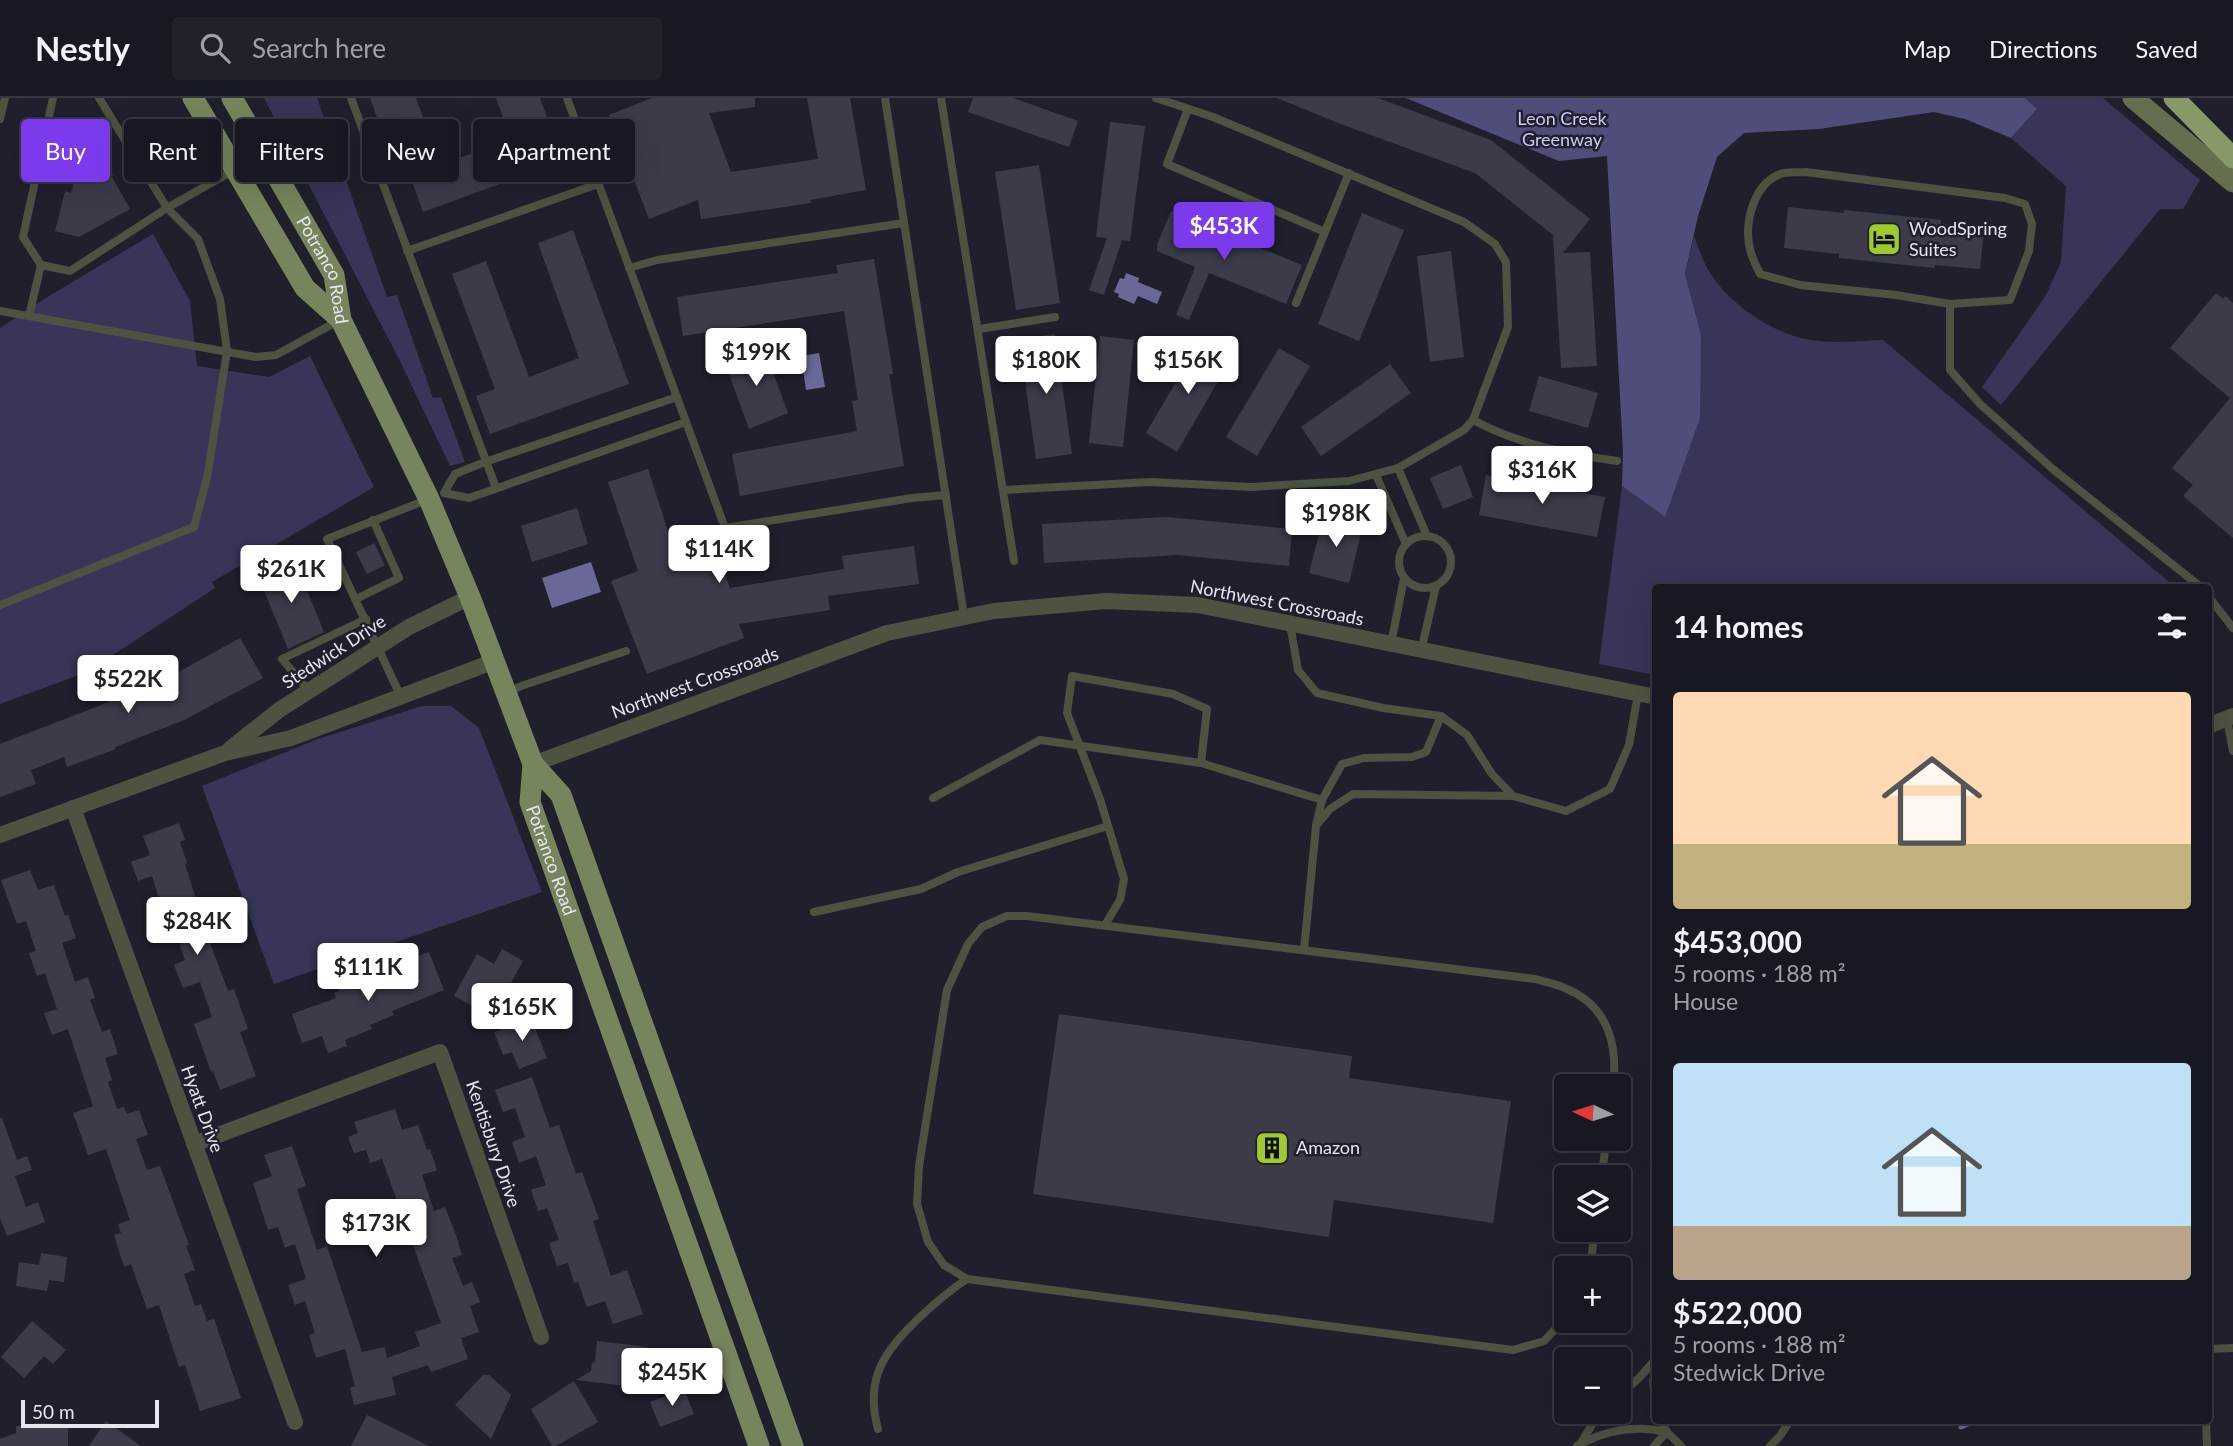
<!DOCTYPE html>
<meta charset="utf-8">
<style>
body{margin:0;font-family:Lato,sans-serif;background:#21212a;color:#f1f3f6;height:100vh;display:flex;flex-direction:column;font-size:26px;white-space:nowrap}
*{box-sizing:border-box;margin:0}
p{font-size:23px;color:#9fa0a5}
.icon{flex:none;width:38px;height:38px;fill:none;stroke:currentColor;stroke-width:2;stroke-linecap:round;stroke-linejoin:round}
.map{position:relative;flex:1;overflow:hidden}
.drawer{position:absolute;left:1652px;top:486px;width:560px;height:840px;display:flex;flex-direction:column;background:#181822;border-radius:7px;box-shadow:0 7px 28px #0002,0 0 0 2px #363740}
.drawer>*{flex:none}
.top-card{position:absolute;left:21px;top:21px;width:665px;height:63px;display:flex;gap:14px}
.needle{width:46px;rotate:274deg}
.buttons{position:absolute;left:1554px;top:976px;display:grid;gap:14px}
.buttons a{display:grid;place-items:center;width:77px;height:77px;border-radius:7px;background:#181822;box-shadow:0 7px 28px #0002,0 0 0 2px #363740;font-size:35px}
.scale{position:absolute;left:21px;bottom:18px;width:138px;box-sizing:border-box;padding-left:7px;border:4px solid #e6e6ef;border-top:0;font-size:19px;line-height:24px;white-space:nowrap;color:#e6e6ef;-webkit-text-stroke:5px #20202d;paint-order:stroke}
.price{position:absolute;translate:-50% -60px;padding:0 16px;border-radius:7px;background:#fff;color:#222;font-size:23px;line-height:46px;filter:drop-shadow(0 2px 4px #0008)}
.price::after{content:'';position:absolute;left:50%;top:42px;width:21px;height:16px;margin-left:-10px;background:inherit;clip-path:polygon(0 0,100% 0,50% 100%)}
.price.selected{background:#7c3aed;color:#fff}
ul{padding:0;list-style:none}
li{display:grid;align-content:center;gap:14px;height:371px;padding:0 21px}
li span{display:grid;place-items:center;height:217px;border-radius:7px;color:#555}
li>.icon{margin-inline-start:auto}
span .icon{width:126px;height:126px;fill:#fffc;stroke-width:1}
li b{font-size:30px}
h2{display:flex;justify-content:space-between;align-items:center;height:84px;padding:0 21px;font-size:30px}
.tag{padding:0 24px;border-radius:7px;background:#181822;box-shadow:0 7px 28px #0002,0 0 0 2px #363740;font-size:24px;line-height:63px}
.tag.selected{background:#7c3aed;color:#fff}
header{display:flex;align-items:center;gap:42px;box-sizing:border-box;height:98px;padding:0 35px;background:#181822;border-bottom:2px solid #363740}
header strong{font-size:33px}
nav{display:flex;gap:38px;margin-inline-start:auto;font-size:24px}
.search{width:490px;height:63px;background:#21212a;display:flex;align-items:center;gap:18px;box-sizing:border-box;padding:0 24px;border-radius:7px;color:#9fa0a5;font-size:26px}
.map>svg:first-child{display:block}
.green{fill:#373558}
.forest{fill:#4f4d7a}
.water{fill:#6a6897}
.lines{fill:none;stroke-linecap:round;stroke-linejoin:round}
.stream{stroke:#6a6897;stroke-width:5}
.building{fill:#3b3b4a}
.service{stroke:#4c5340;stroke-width:8}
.minor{stroke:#4c5340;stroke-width:16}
.secondary{stroke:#646f50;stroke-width:21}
.primary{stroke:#76855c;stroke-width:21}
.motorway{stroke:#879967;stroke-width:21}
.labels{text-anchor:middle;stroke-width:5;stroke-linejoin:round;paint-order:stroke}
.park-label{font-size:18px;fill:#c9c9f5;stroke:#20202d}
.poi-label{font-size:18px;fill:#e6e6ef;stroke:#20202d;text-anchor:start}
.street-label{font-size:18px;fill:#e6e6ef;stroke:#20202d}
</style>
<header>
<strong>Nestly</strong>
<div class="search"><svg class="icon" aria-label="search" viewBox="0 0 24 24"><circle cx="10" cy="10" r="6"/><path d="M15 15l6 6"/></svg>Search here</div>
<nav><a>Map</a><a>Directions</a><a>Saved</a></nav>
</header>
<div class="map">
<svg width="2233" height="1348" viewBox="0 0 2233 1348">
<rect width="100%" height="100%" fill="#20202d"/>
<g class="green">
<path d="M264 0H317L387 199 397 197 433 300 441 299 465 364 450 368 401 265Z"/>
<path d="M1406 0H2103L2200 82 2183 111H2160L2001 307 1982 289 2045 199 2061 164 2066 88 2011 40 2037 11 1762 19 1559 63Z"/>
<path d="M153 136 190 203 197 268 269 279 310 258 374 389 212 484 215 490 87 574 0 606V230L49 198Z"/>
<path d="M1694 138C1698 148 1701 158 1706 168 1724 201 1761 228 1797 239 1824 247 1855 243 1883 242L2176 490H1656L1655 577 1599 566 1622 388 1665 419 1701 237 1685 176Z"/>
<path d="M422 608H451L479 630 542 794 274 886 202 688 318 641Z"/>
</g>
<path class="forest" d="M1406 0H2025L2037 11 2011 40 1965 21 1934 14 1819 31 1744 35 1717 59 1698 118 1685 176 1701 237 1700 320 1665 419 1622 388 1623 354 1607 58 1559 63Z"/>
<g class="water">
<path d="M1126 175 1139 180 1138 184 1162 194 1157 206 1138 198 1134 206 1118 199 1119 196 1114 194 1120 180 1124 181Z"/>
<path d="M819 255 825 289 806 292 801 258Z"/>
<path d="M591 464 601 494 552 510 542 480Z"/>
</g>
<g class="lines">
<path class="stream" d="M1961 1329 1975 1323"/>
</g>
<g class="building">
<path d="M370 0H416L440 67 511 41 496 0H540L550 27 553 25 566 62 423 114 403 58 392 62Z"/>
<path d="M652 0H755V9L709 15 731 74 818 61 807 0H850L866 92 810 102 811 105 701 121 698 102 649 121 609 17Z"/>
<path d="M973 0H1013L1078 23 1069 49 968 14Z"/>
<path d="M1277 0H1378L1491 42 1590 121 1563 155 1590 154 1597 268 1561 270 1553 137 1475 75 1338 25Z"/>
<path d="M1110 24 1145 28 1130 143 1122 142 1104 197 1089 192 1107 140 1096 139Z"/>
<path d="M83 55 99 56 113 78 112 79 130 111 79 139 55 133 65 93 71 95Z"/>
<path d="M1039 67 1060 205 1016 212 995 74Z"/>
<path d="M1788 109 1844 115V112L1941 122V126L1984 131 1980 171 1935 167V170L1839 160V156L1784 150Z"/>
<path d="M1171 113 1302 167 1286 206 1209 175 1189 222 1176 217 1195 169 1157 153V147Z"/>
<path d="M1362 115 1404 132 1359 243 1318 226Z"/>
<path d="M573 132 629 286 490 336 476 298 495 291 452 176 486 163 529 279 579 260 538 145Z"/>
<path d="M1451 153 1464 259 1430 264 1417 158Z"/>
<path d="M874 161 893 276H889L904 368 740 398 732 356 857 333 852 303 858 302 844 213 683 238 677 199 838 175 836 167Z"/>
<path d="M2216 195 2223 201 2225 198 2233 205V440L2183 398 2193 387 2172 370 2230 300 2170 250Z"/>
<path d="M1055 236 1072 356 1036 361 1019 241Z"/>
<path d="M1100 238 1134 242 1123 349 1089 345Z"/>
<path d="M1200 243 1231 261 1177 354 1146 335Z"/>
<path d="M764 250 788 315 749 331 725 265Z"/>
<path d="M1279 250 1310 268 1257 358 1226 339Z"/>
<path d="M1390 266 1411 295 1321 358 1301 329Z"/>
<path d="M1539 278 1598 295 1588 330 1529 313Z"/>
<path d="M1461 367 1473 399 1443 411 1430 380Z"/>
<path d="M648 371 676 458 713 444 730 490 844 471 842 458 914 448 919 486 828 498 830 512 739 526 744 540 647 576 611 483 638 473 608 384Z"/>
<path d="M1486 377 1605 399 1597 439 1479 417Z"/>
<path d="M577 410 588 446 532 464 521 428Z"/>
<path d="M1324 417 1363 427 1349 485 1309 475Z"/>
<path d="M1167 419 1292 431 1289 468 1178 457 1044 465 1042 426Z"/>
<path d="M374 445 385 467 367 476 356 454Z"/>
<path d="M295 463 324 534 288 551 258 478Z"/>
<path d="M240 540 263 580 184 622 115 649 116 651 67 669 64 659 31 672 36 686 0 699V646L109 604 107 600 121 594 115 581 139 572 146 592Z"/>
<path d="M179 725 185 742 180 744 187 765 185 766 207 837 228 893 234 891 248 931 240 934 256 978 220 992 213 973 211 974 194 926 212 919 200 884 183 890 174 867 185 862 175 834 170 836 152 778 138 783 131 764 150 757 143 738Z"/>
<path d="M30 772 38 792 54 787 65 818 68 817 76 840 62 845 75 884 88 879 95 900 90 902 102 934 110 931 118 956 105 960 112 982 108 984 117 1011 124 1009 127 1016 139 1012 148 1037 136 1041 147 1072 160 1068 189 1147 186 1148 195 1172 184 1176 195 1208 201 1206 207 1223 214 1221 241 1300 200 1313 185 1267 179 1269 159 1207 147 1211 131 1166 124 1169 114 1137 121 1135 118 1126 130 1122 106 1051 88 1057 73 1015 93 1008 68 931 52 937 44 915 57 911 45 875 37 878 29 855 36 853 26 823 17 826 1 782Z"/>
<path d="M502 851 523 863 502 901 482 891 473 908 454 898 477 856 494 866Z"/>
<path d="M429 854 444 892 392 913 394 917 370 927 372 931 345 942 347 948 328 955 322 938 302 945 292 916 336 900 334 895 340 892 336 883 351 877 357 892 391 879 388 869Z"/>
<path d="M1059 916 1352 958 1349 980 1511 1003 1493 1125 1334 1102 1329 1139 1033 1096Z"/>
<path d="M531 920 547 960 519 971 512 954 503 957 494 934Z"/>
<path d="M532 979 550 1030 559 1027 576 1076 582 1074 599 1121 593 1123 611 1178 627 1172 643 1216 613 1226 605 1203 587 1209 578 1184 574 1185 568 1165 557 1168 549 1145 559 1142 547 1110 538 1113 531 1092 546 1087 536 1058 519 1065 512 1044 525 1039 515 1010 503 1014 495 992Z"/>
<path d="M395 1011 402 1032 418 1027 427 1052 430 1051 437 1072 422 1077 434 1113 445 1109 456 1137 462 1157 452 1160 463 1188 472 1184 480 1204 470 1208 479 1234 461 1240 468 1261 431 1274 428 1267 392 1279 396 1297 354 1307 350 1290 355 1288 345 1251 316 1260 309 1237 315 1235 305 1203 295 1207 288 1187 306 1181 295 1146 285 1150 278 1129 268 1132 253 1085 272 1078 264 1057 292 1048 306 1088 297 1091 317 1152 327 1148 362 1254 385 1249 387 1260 420 1248 415 1234 441 1225 382 1061 370 1065 366 1052 354 1055 348 1039 358 1035 354 1024Z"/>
<path d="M0 1020H2L17 1062 27 1058 32 1072 15 1078 26 1109 38 1104 45 1124 7 1138 0 1120Z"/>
<path d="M41 1155 67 1159 64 1184 49 1182 47 1193 16 1188 19 1164 39 1167Z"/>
<path d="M32 1223 66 1252 53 1266 44 1258 24 1280 1 1259Z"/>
<path d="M597 1243 648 1249 644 1290 576 1282 591 1273 592 1265 595 1264Z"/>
<path d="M483 1277H489L511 1297 491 1341 455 1307Z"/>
<path d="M574 1283 598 1324 556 1348H552L531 1311Z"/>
<path d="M684 1291 694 1316 660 1329 650 1304Z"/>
<path d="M367 1317 429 1348H351Z"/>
<path d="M106 1323 141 1348H89Z"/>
<path d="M34 1325 68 1326V1348H0V1341L16 1335V1328H34Z"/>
</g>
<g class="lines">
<g class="service">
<path d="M99 0 167 110 234 72"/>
<path d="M351 0 496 390"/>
<path d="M567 0 725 430 912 400 946 397"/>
<path d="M885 0 964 518"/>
<path d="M941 0 1014 463"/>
<path d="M1188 11 1167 66 1325 134"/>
<path d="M0 21 5 0"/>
<path d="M1806 74 2005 100 2025 106 2032 126 2029 153 2010 202 1950 206 1896 197 1800 187 1760 176C1757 169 1753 162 1751 155 1743 129 1752 89 1778 77 1785 73 1797 75 1806 74Z"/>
<path d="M407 153 598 86"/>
<path d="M629 170 657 162 904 125"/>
<path d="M1296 205 1349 75"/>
<path d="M1950 206V272L1980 306 2054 372 2202 490"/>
<path d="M0 213 256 259 276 257 338 223"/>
<path d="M29 218 41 167 23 139 53 0"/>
<path d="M979 231 1055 219"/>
<path d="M677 299 485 364 455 376 444 395 469 400 686 324"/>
<path d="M1473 322C1518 346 1566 356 1617 363"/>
<path d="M1398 370 1427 438"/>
<path d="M1376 377 1406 446"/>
<path d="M1004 392 1150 384 1251 389 1349 383 1398 370 1464 332 1473 322 1508 229 1506 164 1495 146 1464 124 1213 19 1156 0"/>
<circle cx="1425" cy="464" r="26"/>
<path d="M2208 498 2233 530"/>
<path d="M356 501 399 480 373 422"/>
<path d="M0 507 194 429 207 380 227 253 220 201 198 141 167 110 70 173 41 167"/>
<path d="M1290 526 1298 572 1317 595 1383 610 1441 618 1467 637 1492 676 1513 698 1566 713 1610 691 1629 647 1638 596"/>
<path d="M1391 546 1404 480"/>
<path d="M1421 553 1436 488"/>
<path d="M309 593 282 561 366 521"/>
<path d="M507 595 521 588 626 553"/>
<path d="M401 599 327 441 429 401"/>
<path d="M2227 622 2233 653"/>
<path d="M933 700 1040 642 1201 665 1322 702"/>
<path d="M1316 727 1322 702 1342 666 1364 660 1412 659 1426 654 1441 618"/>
<path d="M814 814 921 791 958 774 1108 728"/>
<path d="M1105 827 1120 802 1124 781 1100 701 1067 615 1072 578 1173 596 1207 611 1201 665"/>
<path d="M1304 852 1316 728 1330 711 1353 696 1513 698"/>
<path d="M1602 1080 1606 1041"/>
<path d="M1590 1171 1595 1132"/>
<path d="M1566 1220 1544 1243 1513 1252 967 1181 944 1167 928 1144 917 1106 919 1068 947 892 968 846 982 829 1007 818H1027L1535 881C1546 884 1557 886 1567 891 1609 909 1618 948 1613 989"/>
<path d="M2208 1251 2233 1250"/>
<path d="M1656 1274 1653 1283 1656 1308"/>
<path d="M1619 1298 1640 1279 1656 1261"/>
<path d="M1661 1323 1667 1334 1681 1348"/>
<path d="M2206 1323 2207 1348"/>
<path d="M878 1331C864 1279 885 1253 920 1219 935 1205 950 1192 967 1181"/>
<path d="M1580 1346 1600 1314"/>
<path d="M1577 1348C1605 1332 1636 1327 1667 1334"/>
<path d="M1654 1348 1667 1334"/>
<path d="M1770 1348 1780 1338 1790 1323"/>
</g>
<g class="minor">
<path d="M2208 628 2233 618"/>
<path d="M230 651 279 612 409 529 470 499"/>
<path d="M533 666 887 535 994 513 1106 503 1198 507 1656 599"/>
<path d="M73 710 295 1324"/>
<path d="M0 737 225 655 291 640 495 563"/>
<path d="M194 1046 440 954 541 1239"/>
</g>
<path class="secondary" d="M2133 0 2233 84"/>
<g class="primary">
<path d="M193 0 305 190 341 222"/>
<path id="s1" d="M232 0 334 177 341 222 429 401 470 499 533 666 561 697 793 1348"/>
<path id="s2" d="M533 666 530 704 759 1348"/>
</g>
<path class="motorway" d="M2174 0 2233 60"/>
</g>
<defs>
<g id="hotel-square" transform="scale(1.75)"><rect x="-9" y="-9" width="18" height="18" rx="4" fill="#9fca2d" stroke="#20202d"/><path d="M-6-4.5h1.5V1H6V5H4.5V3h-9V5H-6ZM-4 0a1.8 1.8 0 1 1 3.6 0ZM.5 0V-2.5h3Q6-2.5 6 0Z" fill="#111"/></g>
<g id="building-square" transform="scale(1.75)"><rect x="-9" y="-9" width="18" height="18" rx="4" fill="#9fca2d" stroke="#20202d"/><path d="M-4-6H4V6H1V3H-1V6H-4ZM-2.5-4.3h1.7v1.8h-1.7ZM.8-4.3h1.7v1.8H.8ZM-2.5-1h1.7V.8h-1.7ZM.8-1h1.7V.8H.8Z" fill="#111"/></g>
</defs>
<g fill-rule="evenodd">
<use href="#hotel-square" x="1884" y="141"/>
<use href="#building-square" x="1272" y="1050"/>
</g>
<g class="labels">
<g class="park-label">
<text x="1562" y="27">Leon Creek<tspan x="1562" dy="21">Greenway</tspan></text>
</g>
<g class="poi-label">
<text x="1909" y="137">WoodSpring<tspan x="1909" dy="21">Suites</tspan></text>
<text x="1296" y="1056">Amazon</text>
</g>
<g class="street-label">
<text dy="6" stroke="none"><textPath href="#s1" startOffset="196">Potranco Road</textPath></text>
<text transform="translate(1277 505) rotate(11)" y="6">Northwest Crossroads</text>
<text transform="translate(334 554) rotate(-33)" y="6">Stedwick Drive</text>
<text transform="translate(695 585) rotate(-20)" y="6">Northwest Crossroads</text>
<text dy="6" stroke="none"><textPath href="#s2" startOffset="100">Potranco Road</textPath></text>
<text transform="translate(202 1011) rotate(70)" y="6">Hyatt Drive</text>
<text transform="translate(493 1046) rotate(71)" y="6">Kentisbury Drive</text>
</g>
</g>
</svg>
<div class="buttons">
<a><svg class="needle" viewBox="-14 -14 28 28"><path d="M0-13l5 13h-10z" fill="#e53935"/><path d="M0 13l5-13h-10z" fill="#9fa0a5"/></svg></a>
<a><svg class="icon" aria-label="layers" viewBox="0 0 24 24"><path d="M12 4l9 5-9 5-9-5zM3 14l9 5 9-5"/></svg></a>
<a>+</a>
<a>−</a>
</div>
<div class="scale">50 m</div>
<b class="price selected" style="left:1224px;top:164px">$453K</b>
<b class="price" style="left:756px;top:290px">$199K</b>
<b class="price" style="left:1046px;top:298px">$180K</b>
<b class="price" style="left:1188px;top:298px">$156K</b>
<b class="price" style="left:1542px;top:408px">$316K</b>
<b class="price" style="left:1336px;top:451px">$198K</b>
<b class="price" style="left:719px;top:487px">$114K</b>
<b class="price" style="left:291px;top:507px">$261K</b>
<b class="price" style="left:128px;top:617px">$522K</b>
<b class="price" style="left:197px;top:859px">$284K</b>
<b class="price" style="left:368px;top:905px">$111K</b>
<b class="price" style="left:522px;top:945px">$165K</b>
<b class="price" style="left:376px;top:1161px">$173K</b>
<b class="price" style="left:672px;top:1310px">$245K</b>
<div class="top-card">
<a class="tag selected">Buy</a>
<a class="tag">Rent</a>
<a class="tag">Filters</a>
<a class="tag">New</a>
<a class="tag">Apartment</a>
</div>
<section class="drawer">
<h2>14 homes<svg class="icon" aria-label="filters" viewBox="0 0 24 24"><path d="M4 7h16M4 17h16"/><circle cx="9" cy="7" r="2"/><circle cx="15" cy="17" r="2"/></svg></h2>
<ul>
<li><span style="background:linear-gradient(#ffd9b3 70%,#c2b280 0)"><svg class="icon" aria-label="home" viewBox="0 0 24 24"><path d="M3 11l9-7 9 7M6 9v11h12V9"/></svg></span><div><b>$453,000</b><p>5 rooms · 188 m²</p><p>House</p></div></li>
<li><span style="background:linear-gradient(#bfe0f5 75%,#b9a48a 0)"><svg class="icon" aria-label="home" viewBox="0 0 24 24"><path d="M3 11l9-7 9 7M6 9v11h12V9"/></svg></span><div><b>$522,000</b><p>5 rooms · 188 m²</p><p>Stedwick Drive</p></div></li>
</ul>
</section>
</div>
